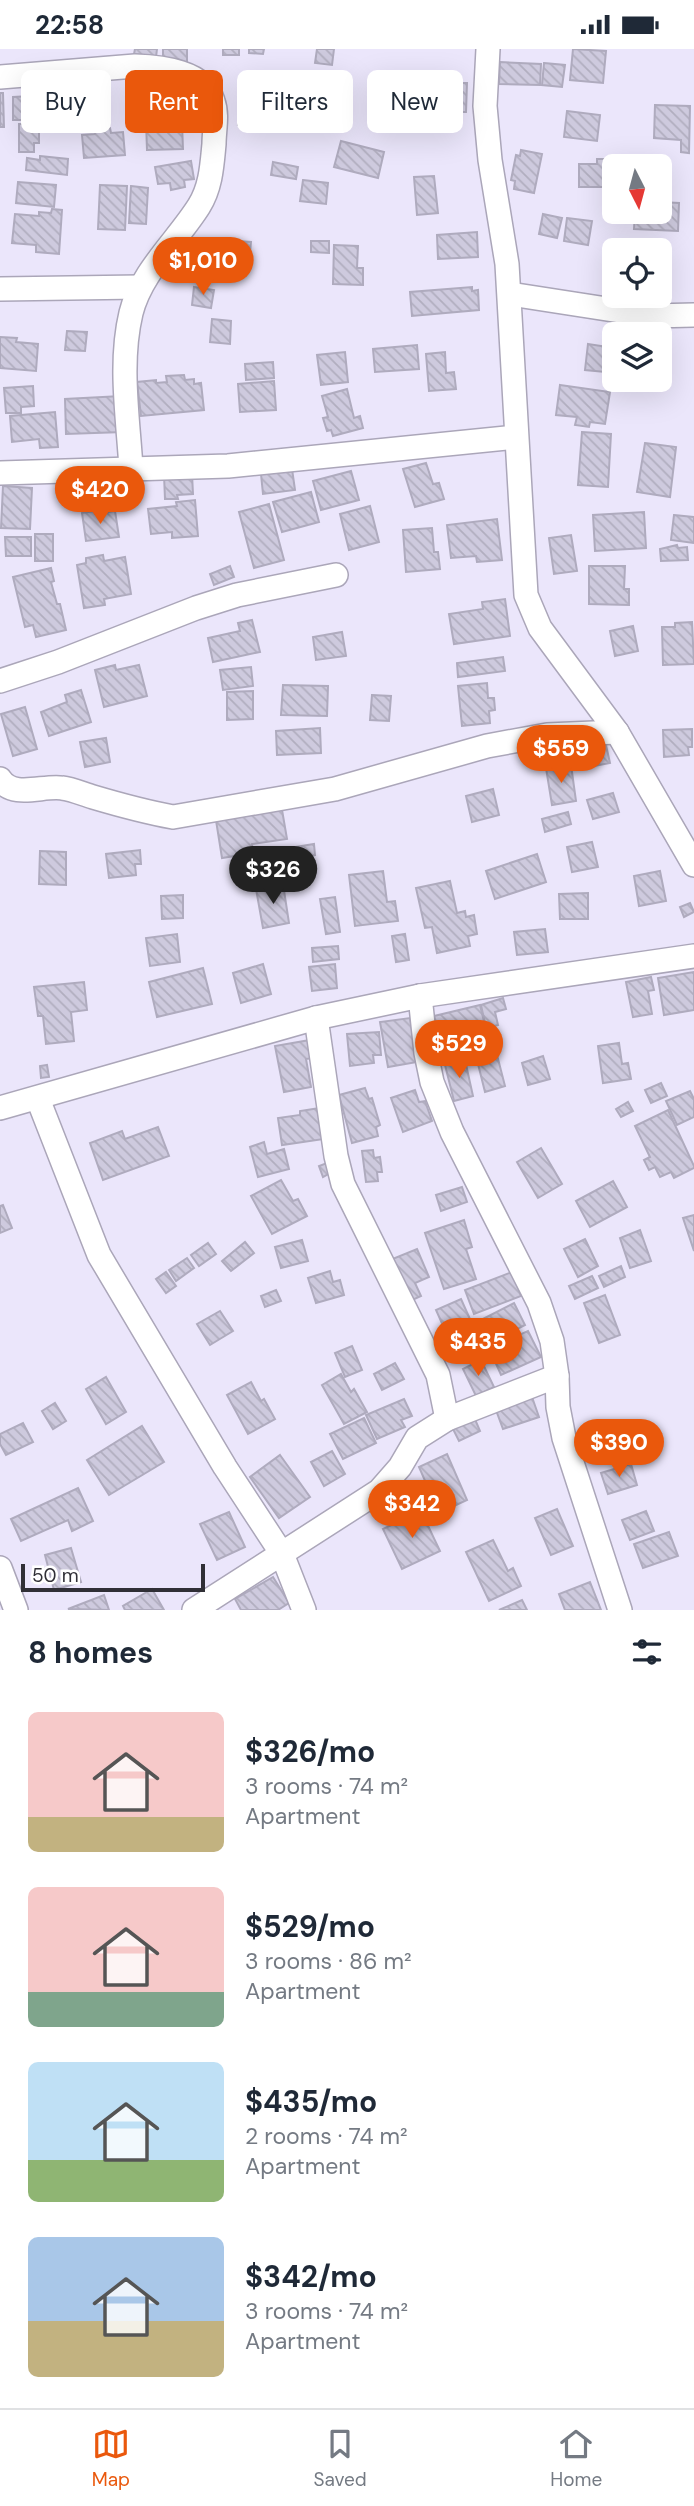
<!DOCTYPE html>
<meta charset="utf-8">
<style>
body{margin:0;font-family:"DM Sans",sans-serif;background:#f2f2f3;color:#1f2937;height:100vh;display:flex;flex-direction:column;font-size:26px;white-space:nowrap}
*{box-sizing:border-box;margin:0}
p{font-size:23px;color:#747a83}
.icon{flex:none;width:38px;height:38px;fill:none;stroke:currentColor;stroke-width:2;stroke-linecap:round;stroke-linejoin:round}
.map{position:relative;height:1561px;overflow:hidden}
.details{display:flex;flex-direction:column;background:#fff;flex:1}
.details>*{flex:none}
.guide{position:absolute;left:21px;top:21px;width:653px;height:63px;display:flex;gap:14px}
.needle{width:46px;rotate:174deg}
.buttons{position:absolute;left:602px;top:105px;display:grid;gap:14px}
.buttons a{display:grid;place-items:center;width:70px;height:70px;border-radius:10px;background:#fff;box-shadow:0 7px 28px #0002;font-size:35px}
.scale{position:absolute;left:21px;bottom:18px;width:184px;box-sizing:border-box;padding-left:7px;border:4px solid #302f36;border-top:0;font-size:19px;line-height:24px;white-space:nowrap;color:#302f36;-webkit-text-stroke:5px #fff;paint-order:stroke}
.price{position:absolute;translate:-50% -60px;padding:0 16px;border-radius:24px;background:#ea580c;color:#fff;font-size:23px;line-height:46px;filter:drop-shadow(0 2px 4px #0008)}
.price::after{content:'';position:absolute;left:50%;top:42px;width:21px;height:16px;margin-left:-10px;background:inherit;clip-path:polygon(0 0,100% 0,50% 100%)}
.price.on{background:#222;color:#fff}
ul{padding:0;list-style:none}
li{display:flex;align-items:center;gap:21px;height:175px;padding:0 28px}
li span{display:grid;place-items:center;flex:none;width:196px;height:140px;border-radius:10px;color:#555}
li>.icon{margin-inline-start:auto}
span .icon{width:84px;height:84px;fill:#fffc;stroke-width:1}
li b{font-size:30px}
h2{display:flex;justify-content:space-between;align-items:center;height:84px;padding:0 28px;font-size:30px}
.pill{padding:0 24px;border-radius:10px;background:#fff;box-shadow:0 7px 28px #0002;font-size:24px;line-height:63px}
.pill.on{background:#ea580c;color:#fff}
.status{display:flex;justify-content:space-between;align-items:center;height:49px;padding:0 35px;background:#fff;direction:ltr}
.status svg{height:19px;fill:currentColor}
.tabs{display:flex;justify-content:space-around;align-items:center;height:98px;border-top:2px solid #e0e1e3;background:#fff;font-size:19px;color:#747a83}
.tabs a{display:grid;justify-items:center;gap:4px}
.tabs .on{color:#ea580c}
.map>svg:first-child{display:block}
.building{fill:url(#building-back-hatch);stroke:#afabbe;stroke-width:2}
.lines{fill:none;stroke-linecap:round;stroke-linejoin:round}
.street-casing{stroke:#aba6b9;stroke-width:26}
.street{stroke:#fff;stroke-width:23}
</style>
<div class="status"><b>22:58</b><svg viewBox="0 0 49 12"><path d="M0 12V9h3v3zM5 12V6h3v6zM10 12V3h3v9zM15 12V0h3v12zM26 1h20v11H26zM47 4h2v5h-2z"/></svg></div>
<div class="map">
<svg width="694" height="1561" viewBox="0 0 694 1561">
<defs>
<pattern id="building-back-hatch" width="6" height="6" patternUnits="userSpaceOnUse" patternTransform="scale(1.75)"><rect width="6" height="6" fill="#cecade"/><path d="M-1 5l2 2M0 0l6 6M5-1l2 2" fill="none" stroke="#b1aebf"/></pattern>
</defs>
<rect width="100%" height="100%" fill="#ebe6fb"/>
<g class="building">
<path d="M135 0H157L156 8 134 5Z"/>
<rect x="163" y="0" width="24" height="13"/>
<rect x="223" y="0" width="16" height="6"/>
<path d="M249 0H264L263 5 249 4Z"/>
<path d="M317 0H334L332 16 315 14Z"/>
<path d="M573 0 606 2 603 34 570 31Z"/>
<path d="M500 13 541 15 540 36 499 35Z"/>
<path d="M544 14 565 16 562 38 542 36Z"/>
<path d="M349 27 351 50 324 52 322 29Z"/>
<path d="M135 28 177 33 174 54 141 50 142 44 133 43Z"/>
<path d="M77 32 100 33 97 71 75 70Z"/>
<path d="M443 34H467L466 63H443Z"/>
<path d="M47 39H71L70 83 46 82Z"/>
<path d="M0 44H3L4 78H0Z"/>
<path d="M420 45 441 47 438 67 418 64Z"/>
<path d="M32 47 33 71H13V48Z"/>
<path d="M243 49 265 52 261 80 238 76Z"/>
<path d="M407 55 416 56 415 69 406 68Z"/>
<path d="M655 56 690 57 689 104 681 103V91L654 89Z"/>
<path d="M567 62 600 66 597 92 564 88Z"/>
<path d="M163 71V76L182 75 183 100 147 101 146 72Z"/>
<path d="M19 75H35V82L39 83V94H34V103H19Z"/>
<path d="M110 79 111 84 123 83 125 106 84 109 82 86 95 85 94 81Z"/>
<path d="M341 92 384 103 378 129 334 118Z"/>
<path d="M521 101 542 105 534 144 514 140 515 132 511 131 516 106 520 107Z"/>
<path d="M40 107 68 110 67 126 26 121 27 109 40 111Z"/>
<path d="M597 110H612V138H579V115H597Z"/>
<path d="M191 112 194 130 184 131 185 138 171 141 170 134 158 135 155 118Z"/>
<path d="M273 113 298 118 296 130 271 126Z"/>
<path d="M434 127 438 164 417 166 414 128Z"/>
<path d="M303 131 328 134 326 155 300 152Z"/>
<path d="M18 133 56 136 54 158 16 154Z"/>
<path d="M100 136 127 137 125 181 98 180Z"/>
<path d="M131 137 148 139 146 175 129 174Z"/>
<path d="M660 153 679 154 678 182 634 180 635 163H660Z"/>
<path d="M52 160 62 161 59 205 36 203V196L12 194 15 165 39 167V163L51 164Z"/>
<path d="M543 165 562 169 557 189 539 185Z"/>
<path d="M567 169 592 172 588 196 564 192Z"/>
<path d="M477 183 478 208 438 210 437 186Z"/>
<path d="M221 191 251 193 249 214 219 211Z"/>
<path d="M311 192H329V204L311 203Z"/>
<path d="M334 196 358 197 357 219H363V236L333 235Z"/>
<path d="M194 238 214 241 211 259 192 256Z"/>
<path d="M472 238V242L478 241 479 261 412 267 410 243Z"/>
<path d="M212 270 231 272 230 295 210 293Z"/>
<path d="M67 282 87 283 85 302 65 301Z"/>
<path d="M0 288 17 289 16 293 38 295 36 322 0 319Z"/>
<path d="M588 295 608 298 605 323 585 321Z"/>
<path d="M417 296 419 320 375 323 373 300Z"/>
<path d="M345 303 348 333 321 336 317 306Z"/>
<path d="M445 303 446 324 454 323 456 340 429 342 426 305Z"/>
<path d="M273 313 274 329 246 331 245 315Z"/>
<path d="M184 326 185 331 194 330V335L201 334 204 361 141 367 137 333 156 331V334L167 333 166 327Z"/>
<path d="M274 332 276 361 240 363 238 335Z"/>
<path d="M560 336 610 343 605 375 590 373 589 378 575 376 577 368 556 366Z"/>
<path d="M33 337 34 357 21 358V364H6L4 339Z"/>
<path d="M347 340 354 369 360 367 363 379 333 387 331 381 327 382 323 369 328 368 322 347Z"/>
<path d="M121 347 123 383 66 385 65 350Z"/>
<path d="M55 363 58 398 40 399 39 390 12 393 10 367Z"/>
<path d="M582 383 611 385 608 438 578 436Z"/>
<path d="M645 394 676 398 670 448 637 443Z"/>
<path d="M426 414 433 435 439 434 444 450 415 458 403 420Z"/>
<path d="M292 420 295 441 263 445 261 425Z"/>
<path d="M351 422 359 451 321 461 313 432Z"/>
<path d="M192 425 193 445 177 446 178 450H165L164 426Z"/>
<path d="M3 437 32 439 30 480 1 479Z"/>
<path d="M311 443 319 473 282 483 273 453Z"/>
<path d="M195 451 198 487 172 489V483L151 485 148 460 177 457 176 453Z"/>
<path d="M269 455 284 511 254 519 239 463Z"/>
<path d="M370 457 379 493 349 501 340 465Z"/>
<path d="M94 462 95 465 115 462 119 488 86 492 82 464Z"/>
<path d="M644 463 646 499 595 502 593 466Z"/>
<path d="M674 466 694 468V494L671 491Z"/>
<path d="M497 470 502 511 477 513 476 507 451 509 447 476Z"/>
<path d="M432 479 434 503H438L440 520 406 523 403 481Z"/>
<rect x="35" y="485" width="18" height="27"/>
<path d="M571 486 577 522 554 525 549 489Z"/>
<path d="M5 488H31V507H6Z"/>
<path d="M677 496 678 499 687 498 688 511 661 512 660 500Z"/>
<path d="M103 506 104 512 125 508 131 545 104 550 105 556 84 559 77 516 86 514V509Z"/>
<path d="M230 517 234 528 214 536 210 525Z"/>
<path d="M589 517H625L624 540H629V556L589 555Z"/>
<path d="M51 519 54 532 51 533 57 555H60L66 581 36 588 33 576 25 578 13 528Z"/>
<path d="M505 550 510 587 454 595 449 565 483 560 482 553Z"/>
<path d="M252 571 260 603 213 613 208 589 240 582 238 574Z"/>
<path d="M692 573 694 615 663 616 662 578H675V574Z"/>
<path d="M633 577 638 602 615 607 610 582Z"/>
<path d="M342 583 346 607 316 611 313 588Z"/>
<path d="M503 608 505 622 458 628 457 614Z"/>
<path d="M115 616 116 621 139 616 147 647 104 658 95 621Z"/>
<path d="M251 618 253 637 223 641 220 621Z"/>
<path d="M487 634 488 649H494L495 661 489 662 490 674 462 677 458 637Z"/>
<path d="M283 636 328 637 327 667 281 666Z"/>
<path d="M81 641 91 673 49 687 41 663 67 653 65 646Z"/>
<path d="M253 642V670L227 671V643Z"/>
<path d="M372 646 391 647 389 672 370 671Z"/>
<path d="M25 658 37 700 13 707 1 665Z"/>
<path d="M320 679 321 704 277 706 276 682Z"/>
<path d="M692 680V698H688L689 706 664 708 663 681Z"/>
<path d="M106 689 110 713 85 718 80 693Z"/>
<path d="M606 696 610 714 578 720 574 702Z"/>
<path d="M571 716 576 752 552 756 546 719Z"/>
<path d="M493 740 499 766 472 773 466 747Z"/>
<path d="M613 744 619 763 593 770 587 751Z"/>
<path d="M281 755 287 790 252 795 253 804 222 809 215 765Z"/>
<path d="M568 763 571 775 545 783 542 770Z"/>
<path d="M592 793 598 818 572 823 567 798Z"/>
<path d="M314 795 315 806 290 809 289 799Z"/>
<path d="M285 800 287 811 258 816 256 805Z"/>
<path d="M140 801 141 815H135L136 826 109 829 106 805Z"/>
<path d="M40 802 66 803V836L39 835Z"/>
<path d="M537 805 546 833 495 850 486 822Z"/>
<path d="M383 822 387 853 395 852 398 872 355 877 349 826Z"/>
<path d="M660 822 666 852 639 857 634 827Z"/>
<path d="M450 832 457 864 465 862 466 868 474 866 477 885 468 887 470 897 437 904 432 878 425 879 416 839Z"/>
<path d="M283 835 289 874 263 879 256 840Z"/>
<path d="M588 844V870H560L559 845Z"/>
<path d="M183 846V869L162 870 161 847Z"/>
<path d="M335 848 340 883 326 885 320 850Z"/>
<path d="M690 854 694 863 684 868 680 858Z"/>
<path d="M545 880 548 903 517 906 514 883Z"/>
<path d="M177 885 180 913 150 917 146 889Z"/>
<path d="M405 885 409 911 396 913 392 887Z"/>
<path d="M338 897 339 910 313 913 312 899Z"/>
<path d="M263 915 271 945 241 954 233 924Z"/>
<path d="M335 915 337 939 312 942 309 918Z"/>
<path d="M203 919 212 955 157 968 149 933Z"/>
<path d="M694 923V961L664 966 658 929Z"/>
<path d="M651 928 654 941 648 942 652 965 633 968 626 933Z"/>
<path d="M84 933 87 961 71 963 74 992 46 995 43 967H38L34 938Z"/>
<path d="M503 949 506 960 495 963 498 976 486 979 481 956Z"/>
<path d="M480 956 488 989 443 1001 434 967Z"/>
<path d="M410 969 417 1013 388 1018 380 973Z"/>
<path d="M379 983 381 1006H373L374 1014 350 1017 347 985Z"/>
<path d="M310 991 313 1009 306 1010 311 1038 284 1043 275 997Z"/>
<path d="M619 994 622 1015 628 1014 631 1030 603 1034 598 997Z"/>
<path d="M496 1002 505 1037 485 1043 476 1007Z"/>
<path d="M543 1007 550 1030 528 1036 522 1014Z"/>
<path d="M465 1011 473 1047 454 1052 445 1016Z"/>
<path d="M47 1016 49 1028 41 1029 40 1017Z"/>
<path d="M661 1034 667 1047 651 1054 645 1041Z"/>
<path d="M365 1039 369 1050 372 1049 380 1076 376 1078 378 1087 352 1094 339 1046Z"/>
<path d="M415 1041 419 1053 425 1052 432 1072 403 1083 391 1049Z"/>
<path d="M690 1042 694 1050V1068L677 1076 666 1052Z"/>
<path d="M628 1053 633 1062 621 1068 616 1060Z"/>
<path d="M320 1059 324 1090 282 1096 278 1069 300 1066V1062Z"/>
<path d="M668 1061 694 1117V1119L674 1129 671 1123 660 1128 655 1118 649 1121 644 1111 650 1108 635 1077Z"/>
<path d="M158 1078 169 1107 103 1131 90 1094 122 1082 125 1090Z"/>
<path d="M264 1093 267 1105 284 1100 289 1120 258 1128 250 1098Z"/>
<path d="M541 1099 562 1135 538 1149 517 1113Z"/>
<path d="M373 1101 374 1109 380 1108 382 1123H377L378 1132 366 1133 362 1102Z"/>
<path d="M327 1114 330 1124 323 1128 319 1117Z"/>
<path d="M281 1131 293 1152 298 1150 307 1167 272 1185 251 1147Z"/>
<path d="M613 1132 627 1158 590 1178 576 1152Z"/>
<path d="M462 1138 467 1153 441 1162 436 1146Z"/>
<path d="M3 1156 12 1179 0 1184V1157Z"/>
<path d="M694 1166V1202L683 1169Z"/>
<path d="M464 1171 472 1198 466 1200 476 1230 444 1240 425 1184Z"/>
<path d="M640 1181 651 1212 630 1219 620 1189Z"/>
<path d="M585 1190 598 1217 578 1228 564 1200Z"/>
<path d="M302 1191 308 1212 281 1219 275 1198Z"/>
<path d="M245 1193 254 1204 231 1222 222 1212Z"/>
<path d="M208 1194 216 1205 199 1217 191 1206Z"/>
<path d="M417 1200 429 1228 415 1234 421 1247 408 1253 390 1211Z"/>
<path d="M187 1209 194 1219 176 1232 169 1221Z"/>
<path d="M621 1217 625 1228 604 1238 599 1227Z"/>
<path d="M330 1222 333 1233 340 1231 344 1246 316 1254 308 1229Z"/>
<path d="M166 1223 176 1237 166 1244 156 1230Z"/>
<path d="M512 1223 521 1247 474 1265 465 1241Z"/>
<path d="M592 1227 598 1239 575 1250 569 1237Z"/>
<path d="M276 1241 281 1252 265 1258 261 1247Z"/>
<path d="M605 1246 620 1286 599 1294 584 1254Z"/>
<path d="M461 1250 478 1288 453 1299 436 1261Z"/>
<path d="M514 1254 525 1276 486 1296 475 1274Z"/>
<path d="M220 1262 233 1282 210 1296 197 1275Z"/>
<path d="M528 1282 541 1308 501 1326 489 1299Z"/>
<path d="M352 1297 362 1321 345 1328 335 1304Z"/>
<path d="M481 1311 494 1338 476 1347 463 1320Z"/>
<path d="M395 1314 404 1330 382 1341 374 1325Z"/>
<path d="M341 1325 351 1343 354 1340 367 1363 344 1375 322 1336Z"/>
<path d="M106 1328 126 1363 106 1375 86 1340Z"/>
<path d="M251 1333 261 1352 264 1350 275 1370 248 1385 227 1346Z"/>
<path d="M532 1348 539 1368 503 1380 496 1361Z"/>
<path d="M404 1350 412 1367 401 1371 405 1378 377 1390 366 1366Z"/>
<path d="M55 1354 66 1372 53 1380 42 1362Z"/>
<path d="M474 1368 480 1382 459 1392 452 1378Z"/>
<path d="M364 1369 376 1394 343 1410 330 1385Z"/>
<path d="M23 1374 33 1393 6 1406 0 1395V1385Z"/>
<path d="M142 1377 164 1413 109 1446 87 1411Z"/>
<path d="M332 1402 345 1425 324 1437 311 1413Z"/>
<path d="M447 1405 467 1451 439 1464 419 1418Z"/>
<path d="M280 1406 310 1448 279 1469 250 1428Z"/>
<path d="M631 1415 637 1436 608 1445 601 1424Z"/>
<path d="M78 1439 93 1472 72 1482 68 1471 21 1492 11 1470Z"/>
<path d="M557 1460 573 1497 551 1506 535 1469Z"/>
<path d="M421 1462 440 1502 402 1520 383 1480Z"/>
<path d="M646 1462 654 1482 630 1491 622 1471Z"/>
<path d="M229 1463 245 1498 217 1511 200 1475Z"/>
<path d="M669 1483 678 1507 643 1519 634 1495Z"/>
<path d="M493 1491 508 1522 513 1519 521 1537 489 1552 466 1503Z"/>
<path d="M71 1499 81 1533 54 1541 45 1506Z"/>
<path d="M273 1528 289 1554 278 1561H241L235 1550Z"/>
<path d="M590 1533 601 1561H565L559 1545Z"/>
<path d="M152 1540 164 1561H125L123 1557Z"/>
<path d="M104 1546 109 1561 68 1560Z"/>
<path d="M522 1551 527 1561H499Z"/>
</g>
<g class="lines">
<g class="street-casing">
<g id="street">
<path d="M488 0 485 57 490 111 507 215 526 546 540 579 617 683 694 816"/>
<path d="M0 28 135 17C162 18 204 22 213 52 218 66 214 81 214 95 212 116 211 138 199 157 177 192 141 223 131 264 119 314 128 369 131 419"/>
<path d="M0 240 140 238"/>
<path d="M510 245 652 267 694 266"/>
<path d="M0 424 228 417 516 388"/>
<path d="M0 632 58 613 196 559 237 546 336 526"/>
<path d="M0 730C13 750 43 736 62 739 72 740 83 745 93 748 120 756 146 763 173 768L335 740 487 697 547 686 617 683"/>
<path d="M420 947 426 1004 432 1033 452 1083 539 1254 552 1292 557 1327 558 1358 564 1389 620 1561"/>
<path d="M316 969 336 1107 343 1135 438 1326 447 1370"/>
<path d="M38 1050 99 1206 225 1418 282 1505 304 1561"/>
<path d="M0 1059 316 969 420 947 694 907"/>
<path d="M0 1519 16 1561"/>
<path d="M194 1561 379 1442 400 1418 417 1389 447 1370 557 1327"/>
</g>
</g>
<use href="#street" class="street"/>
</g>
</svg>
<div class="buttons">
<a><svg class="needle" viewBox="-14 -14 28 28"><path d="M0-13l5 13h-10z" fill="#e53935"/><path d="M0 13l5-13h-10z" fill="#747a83"/></svg></a>
<a><svg class="icon" aria-label="locate" viewBox="0 0 24 24"><circle cx="12" cy="12" r="6"/><path d="M12 2v4M12 18v4M2 12h4M18 12h4"/></svg></a>
<a><svg class="icon" aria-label="layers" viewBox="0 0 24 24"><path d="M12 4l9 5-9 5-9-5zM3 14l9 5 9-5"/></svg></a>
</div>
<div class="scale">50 m</div>
<b class="price" style="left:203px;top:248px">$1,010</b>
<b class="price" style="left:100px;top:477px">$420</b>
<b class="price" style="left:561px;top:736px">$559</b>
<b class="price on" style="left:273px;top:857px">$326</b>
<b class="price" style="left:459px;top:1031px">$529</b>
<b class="price" style="left:478px;top:1329px">$435</b>
<b class="price" style="left:619px;top:1430px">$390</b>
<b class="price" style="left:412px;top:1491px">$342</b>
<div class="guide">
<a class="pill">Buy</a>
<a class="pill on">Rent</a>
<a class="pill">Filters</a>
<a class="pill">New</a>
</div>
</div>
<section class="details">
<h2>8 homes<svg class="icon" aria-label="filters" viewBox="0 0 24 24"><path d="M4 7h16M4 17h16"/><circle cx="9" cy="7" r="2"/><circle cx="15" cy="17" r="2"/></svg></h2>
<ul>
<li><span style="background:linear-gradient(#f6c9c9 75%,#c2b280 0)"><svg class="icon" aria-label="home" viewBox="0 0 24 24"><path d="M3 11l9-7 9 7M6 9v11h12V9"/></svg></span><div><b>$326/mo</b><p>3 rooms · 74 m²</p><p>Apartment</p></div></li>
<li><span style="background:linear-gradient(#f6c9c9 75%,#7fa58c 0)"><svg class="icon" aria-label="home" viewBox="0 0 24 24"><path d="M3 11l9-7 9 7M6 9v11h12V9"/></svg></span><div><b>$529/mo</b><p>3 rooms · 86 m²</p><p>Apartment</p></div></li>
<li><span style="background:linear-gradient(#bfe0f5 70%,#8fb573 0)"><svg class="icon" aria-label="home" viewBox="0 0 24 24"><path d="M3 11l9-7 9 7M6 9v11h12V9"/></svg></span><div><b>$435/mo</b><p>2 rooms · 74 m²</p><p>Apartment</p></div></li>
<li><span style="background:linear-gradient(#a9c7e8 60%,#c2b280 0)"><svg class="icon" aria-label="home" viewBox="0 0 24 24"><path d="M3 11l9-7 9 7M6 9v11h12V9"/></svg></span><div><b>$342/mo</b><p>3 rooms · 74 m²</p><p>Apartment</p></div></li>
</ul>
</section>
<nav class="tabs">
<a class="on"><svg class="icon" aria-label="map" viewBox="0 0 24 24"><path d="M3 6l6-2 6 2 6-2v14l-6 2-6-2-6 2zM9 4v14M15 6v14"/></svg>Map</a>
<a><svg class="icon" aria-label="saved" viewBox="0 0 24 24"><path d="M7 4h10v16l-5-4-5 4z"/></svg>Saved</a>
<a><svg class="icon" aria-label="home" viewBox="0 0 24 24"><path d="M3 11l9-7 9 7M6 9v11h12V9"/></svg>Home</a>
</nav>
